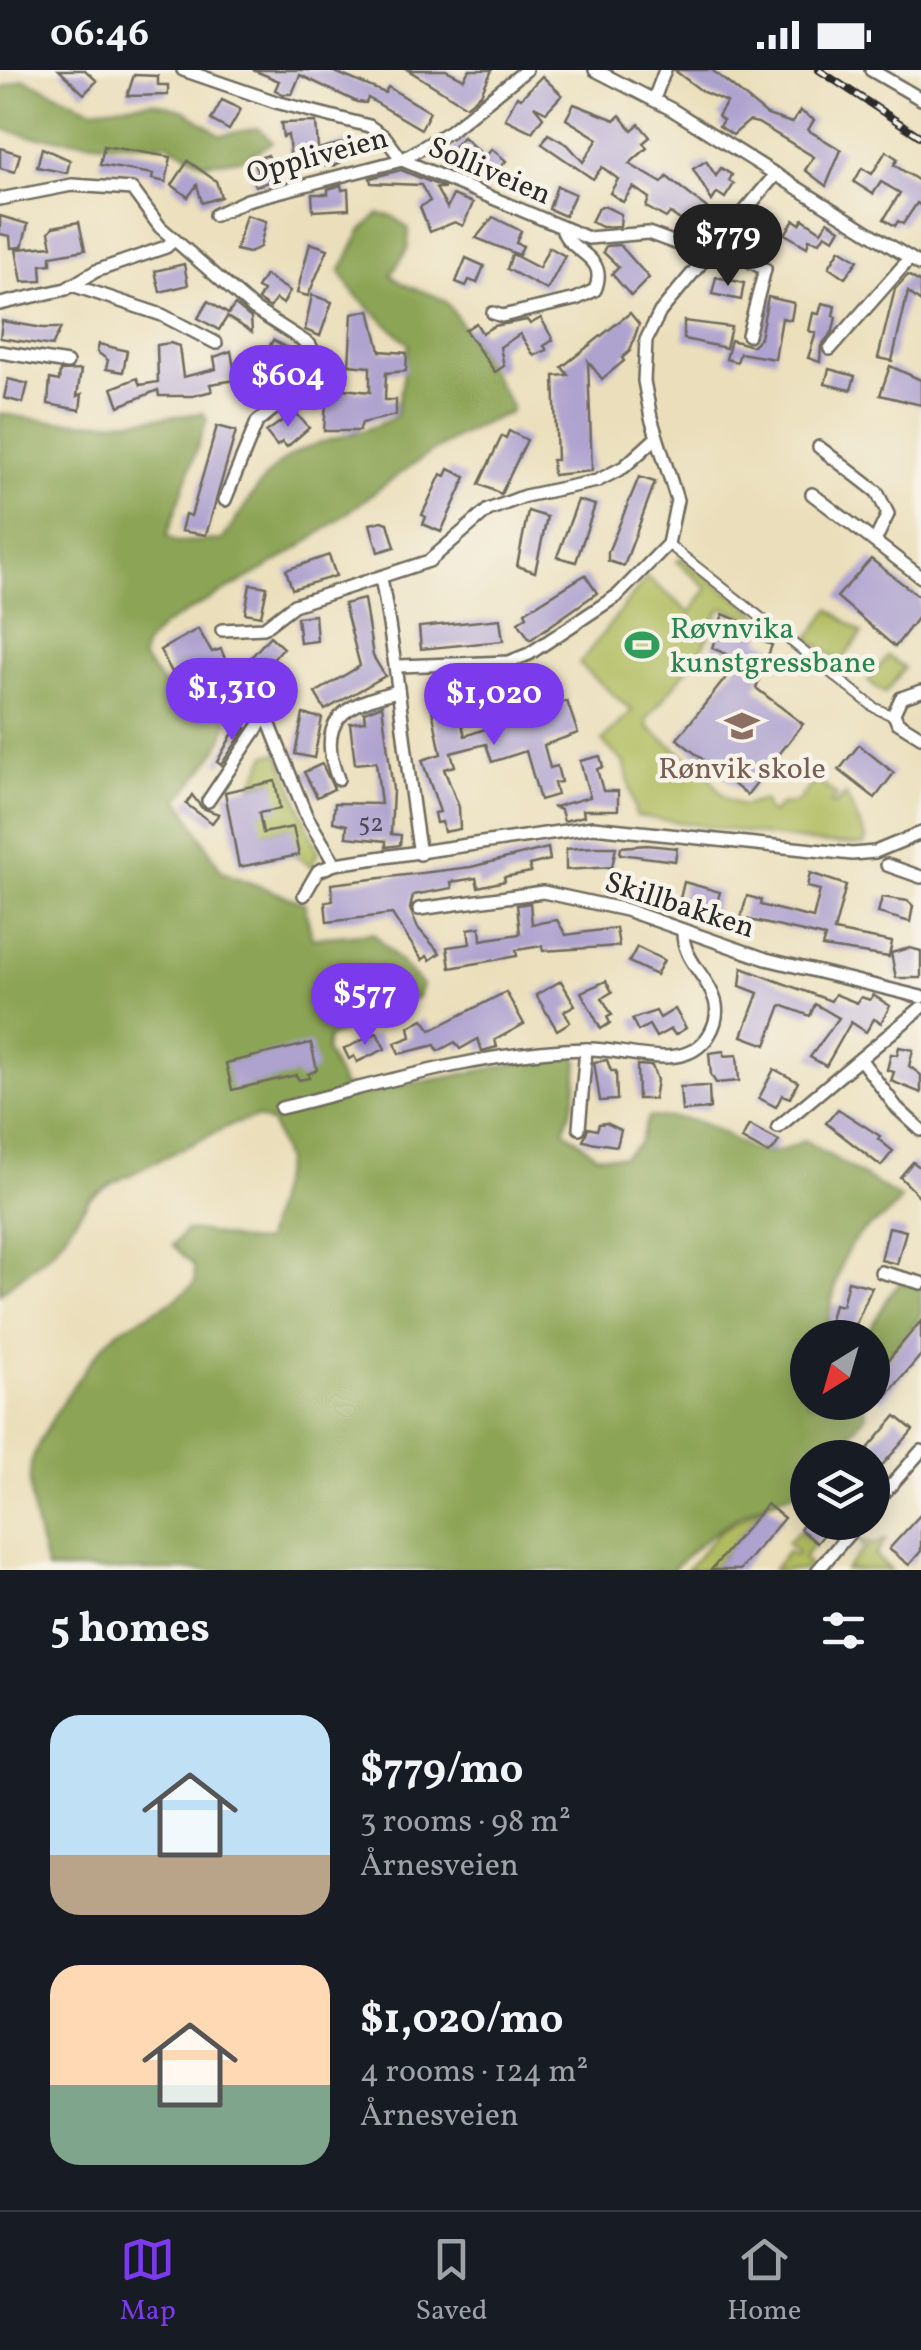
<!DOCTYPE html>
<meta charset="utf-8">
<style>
body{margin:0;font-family:Vollkorn,serif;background:#20242c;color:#f1f3f6;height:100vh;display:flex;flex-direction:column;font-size:38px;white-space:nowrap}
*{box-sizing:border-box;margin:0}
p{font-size:32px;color:#9ea1a6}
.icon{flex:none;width:55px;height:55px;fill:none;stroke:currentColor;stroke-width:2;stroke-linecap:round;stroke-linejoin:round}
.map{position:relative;height:1500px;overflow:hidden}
.drawer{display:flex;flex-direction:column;background:#171b24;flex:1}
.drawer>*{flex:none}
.needle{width:65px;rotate:217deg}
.tools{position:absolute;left:790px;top:1250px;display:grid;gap:20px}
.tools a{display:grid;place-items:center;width:100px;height:100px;border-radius:50%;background:#171b24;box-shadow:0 5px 25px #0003;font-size:50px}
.price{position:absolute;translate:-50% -85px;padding:0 22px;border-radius:35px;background:#7c3aed;color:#fff;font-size:32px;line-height:65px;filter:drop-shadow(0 2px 5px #0008)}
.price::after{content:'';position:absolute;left:50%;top:60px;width:30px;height:22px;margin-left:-15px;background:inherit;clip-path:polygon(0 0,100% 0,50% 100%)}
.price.on{background:#222;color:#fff}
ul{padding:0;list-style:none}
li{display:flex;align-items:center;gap:30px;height:250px;padding:0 50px}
li span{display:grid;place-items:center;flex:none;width:280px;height:200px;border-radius:30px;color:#555}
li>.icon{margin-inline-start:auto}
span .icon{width:120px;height:120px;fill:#fffc;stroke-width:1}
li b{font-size:42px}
h2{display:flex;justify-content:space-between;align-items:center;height:120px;padding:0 50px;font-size:42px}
.status{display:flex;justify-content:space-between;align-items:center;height:70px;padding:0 50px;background:#171b24;direction:ltr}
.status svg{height:28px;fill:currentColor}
.tabs{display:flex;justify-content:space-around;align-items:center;height:140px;border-top:2px solid #363941;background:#171b24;font-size:28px;color:#9ea1a6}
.tabs a{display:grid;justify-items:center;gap:5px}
.tabs .on{color:#7c3aed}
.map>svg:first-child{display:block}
.green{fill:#b0bc5e;stroke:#6e7444;stroke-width:2.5}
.forest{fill:#8ca455;stroke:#5c6840;stroke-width:2.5}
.building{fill:#aea2cf}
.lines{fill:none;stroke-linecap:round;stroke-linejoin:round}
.pedestrian-casing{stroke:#6e6a5d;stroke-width:12}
.minor-casing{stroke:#6e6a5d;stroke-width:16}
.pedestrian{stroke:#fff;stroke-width:8}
.minor{stroke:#fff;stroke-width:11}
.rail-casing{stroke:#2b2b2b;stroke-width:8}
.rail{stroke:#f7f3e8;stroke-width:4;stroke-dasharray:11;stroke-linecap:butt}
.labels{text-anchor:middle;stroke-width:9;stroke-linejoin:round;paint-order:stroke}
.number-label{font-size:25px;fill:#4c4954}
.street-label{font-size:30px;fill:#2b2b2b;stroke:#f7f3e8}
.leisure-label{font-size:30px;fill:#27864d;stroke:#f7f3e8;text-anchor:start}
.education-label{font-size:30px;fill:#785e54;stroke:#f7f3e8}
</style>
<div class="status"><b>06:46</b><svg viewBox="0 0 49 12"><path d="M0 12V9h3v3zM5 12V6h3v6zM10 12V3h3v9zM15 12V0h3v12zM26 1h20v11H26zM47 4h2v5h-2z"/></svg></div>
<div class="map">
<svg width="921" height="1500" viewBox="0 0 921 1500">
<rect width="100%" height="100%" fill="#f7f3e8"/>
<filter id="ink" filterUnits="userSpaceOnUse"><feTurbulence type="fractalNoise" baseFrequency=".01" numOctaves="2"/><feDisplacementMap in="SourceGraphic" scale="20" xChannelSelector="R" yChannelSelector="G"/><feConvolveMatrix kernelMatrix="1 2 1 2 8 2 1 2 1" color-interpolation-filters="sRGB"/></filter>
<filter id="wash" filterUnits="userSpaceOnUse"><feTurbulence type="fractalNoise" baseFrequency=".0048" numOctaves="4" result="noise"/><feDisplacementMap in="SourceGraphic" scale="40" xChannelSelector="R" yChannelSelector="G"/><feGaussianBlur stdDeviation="2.25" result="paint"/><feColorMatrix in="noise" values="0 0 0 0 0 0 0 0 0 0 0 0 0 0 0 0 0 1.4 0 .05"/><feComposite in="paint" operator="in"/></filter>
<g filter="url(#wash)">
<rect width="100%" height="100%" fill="#ebdfbb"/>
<g class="green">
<path d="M681 488 765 549 760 552 725 538 719 541 701 582 647 649 648 657 707 704 724 727 742 736 764 730 767 741 773 743 780 735 797 732 816 710 837 726 830 734 835 735 846 725 866 768 864 775 818 773 636 746 625 694 602 671 632 641 579 594 647 507 690 543 708 518 677 492Z"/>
<path d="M830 539 862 563 841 592 808 569Z"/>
<path d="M888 586 904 598 885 624 868 611Z"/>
<path d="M279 683 318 782 311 796 295 786 290 758 258 764 254 743 278 737 273 710 252 715 267 685Z"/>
<path d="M767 1434 711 1500H686L720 1461Z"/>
<path d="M799 1460 814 1474 803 1488 809 1494 804 1500H773L788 1481 794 1486 798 1482 787 1473Z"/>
<path d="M887 1468 875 1486 891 1500H845L865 1478 858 1469 874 1475Z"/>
</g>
<g class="forest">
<path d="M24 9 92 39 152 32 185 41 221 65 259 58 272 72 244 89 204 93 168 74 104 73 29 66 0 58V19Z"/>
<path d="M378 144 392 146 409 159 408 178 391 205C408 221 428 219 446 232 451 235 504 324 512 337L510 343C432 370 370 429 303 475 259 505 209 528 163 556L145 575 142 588 168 620 226 623C236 670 206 694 179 729L222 802 304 833 312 868 373 863 422 915 418 927 328 968 326 981 343 1016C406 1025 502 990 573 985L578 991 575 1027 564 1060 596 1085 622 1087 639 1074 648 1047C666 1048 687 1047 703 1054 747 1071 756 1099 804 1070L901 1129C890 1148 873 1151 858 1166 838 1187 835 1222 828 1249L834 1259 866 1263C880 1247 887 1222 902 1212L921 1217V1246L873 1304 872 1268H808V1332L864 1333 866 1345 833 1387 808 1388 807 1419C753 1433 711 1459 672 1500H47C39 1468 26 1427 31 1394 35 1370 97 1274 119 1261 145 1243 174 1236 195 1212L194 1196 173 1175 185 1161C213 1159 239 1175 265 1171L285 1091 272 1054 257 1047 231 1055 111 1114 90 1128 54 1180 0 1223V343C66 359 136 351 203 343L207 349 167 466 178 472 222 470C244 441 260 404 292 385 324 366 363 366 396 346L409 274 355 225 340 202 361 161Z"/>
</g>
<g id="blocks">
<g class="building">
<path d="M59 0H85L97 11 84 24Z"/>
<path d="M253 0H330L385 23 388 17 430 42 421 59 368 28 366 33 357 32 300 5 292 24H283L275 20 279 11Z"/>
<path d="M408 0H446L464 9 469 0H492L481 24 466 36Z"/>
<path d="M674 0H712L767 45 792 53 800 41 814 50 808 60 841 80 826 116 805 100 814 87 758 53 749 51 733 65 719 56 723 50 718 46 727 32 703 22Z"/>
<path d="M134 5 158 6V15H168V25L127 26Z"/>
<path d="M542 6 562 25 546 42 534 36 543 47 532 62 505 49 517 26 521 28Z"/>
<path d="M222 30 241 39 229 60 211 50Z"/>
<path d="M574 34 615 50 620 45 632 60 639 54 650 67 643 73 647 78 629 94 662 113 667 107 707 138 693 159 670 143 666 148 646 137 649 128 633 117 623 132 610 123 618 109 602 97 593 109 542 74 548 64 568 75 583 92 598 69 566 49Z"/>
<path d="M316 52 318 79 346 72 350 88 333 96H303V100L292 101 288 65 283 67 281 53Z"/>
<path d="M463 67 485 87 492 79 506 91 490 110 444 87Z"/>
<path d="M104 76 171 87 166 112 152 109 153 104 100 95Z"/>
<path d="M0 78 20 84 15 102 0 98Z"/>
<path d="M42 78 70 90 67 103 37 97Z"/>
<path d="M886 81 898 89 894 95 921 112V136L917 133 903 154 898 151 895 156 884 149 900 123 881 112 873 124 854 112 862 98 872 104Z"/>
<path d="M268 85 277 110 255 116 251 105 258 103 253 90Z"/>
<path d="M188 91 216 111 221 127 202 133 197 115 188 127 172 115Z"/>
<path d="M706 91 716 106 721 98 732 105 729 111 734 114 725 128 717 123 712 131 693 99Z"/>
<path d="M401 100 445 118H436L447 138 453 125 473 133 463 156 455 152 430 162 420 137 430 131 421 115 371 113 370 108Z"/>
<path d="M341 115 342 120 348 119 349 139 313 141 312 124H328V119Z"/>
<path d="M557 116 575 124 565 146 549 139Z"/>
<path d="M604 136 621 144 620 156 602 157 591 152 598 138Z"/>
<path d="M246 145 266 151 260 177 248 183 236 180Z"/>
<path d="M0 146 28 154 22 177 11 178 10 166 0 164Z"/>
<path d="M493 147 521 161 516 173 523 176 519 185 476 168Z"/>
<path d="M803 149 821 161 828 151 840 159 834 169 825 164 820 172 809 169 807 177 785 164 794 150 800 154Z"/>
<path d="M79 152 85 180 51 186V194L41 195 42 211 22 212 16 179 52 176 49 162 53 157Z"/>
<path d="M756 154 772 164 759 183 744 173Z"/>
<path d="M310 173 328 179 308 226 297 223Z"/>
<path d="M620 175 649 208 631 226 612 204 619 197 603 182 606 176Z"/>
<path d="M549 177 565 186 547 220 507 199 512 184 539 198Z"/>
<path d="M840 179 858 190 845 208 829 197Z"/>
<path d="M466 188 484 196 477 213 469 210 466 216 456 212Z"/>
<path d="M184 194 188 215 160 222 155 201Z"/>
<path d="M265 205 290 221 283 234 276 229 270 238 258 230 263 221 257 218Z"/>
<path d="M908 205 921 213V232L908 222 892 291 878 288 895 219Z"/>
<path d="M716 207 744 213 741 230 712 224Z"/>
<path d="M312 225 332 232 320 266 305 260Z"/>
<path d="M768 227 794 233 791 250 782 248 775 289 740 283 737 292 726 289 731 270 752 276 760 268Z"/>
<path d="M208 231 228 244 235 235 251 248 252 262 227 247 219 260 198 248Z"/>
<path d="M822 233 835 236 833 246 836 247 833 261 821 276 820 292 808 288 816 263 809 261 813 243 819 244Z"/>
<path d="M370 240 380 281 407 283 406 301 386 303 385 330H396V345L362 353 359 361H324L327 317 370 322V297L349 295 352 244Z"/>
<path d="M630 243 639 254 630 281 622 288 624 291 602 309 588 291 592 401 553 405 552 390H557L554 306 568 305 562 297Z"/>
<path d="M541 248 553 270 544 276 547 280 534 286 520 264 500 277 504 296 495 302 465 260 476 253 482 263 494 256 527 250 530 254Z"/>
<path d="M2 251 43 258H61L52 276 0 268Z"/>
<path d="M684 251 731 257 726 278 684 269Z"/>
<path d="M273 270 290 279 286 287 291 310 288 315 276 318 266 317 261 293Z"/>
<path d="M170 273 179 276 183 307 216 299 214 287 231 281 236 310 210 314 212 321 193 326H159L158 320 119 336 112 318 137 308 140 315 158 312 157 275Z"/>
<path d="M99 274 127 281 123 302 106 299 108 290 97 282Z"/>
<path d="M890 296 921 310V335L880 325Z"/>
<path d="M829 299 855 306 851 320 825 314Z"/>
<path d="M81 300 77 326 82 324 80 340 48 334 50 309 59 311 60 301Z"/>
<path d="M8 309 28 314 23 333 4 328Z"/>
<path d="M295 342 309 358 287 377 282 372 277 376 266 362Z"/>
<path d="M217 356 236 361 206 465 181 461 185 444 191 446Z"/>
<path d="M509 361 527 370 501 424 479 414 502 366 506 368Z"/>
<path d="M449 399 466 407 441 462 423 454 426 447 422 445 441 404 446 406Z"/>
<path d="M639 407 655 412 624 496 608 491V482Z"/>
<path d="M578 430 595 435 576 492 557 487Z"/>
<path d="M528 441 547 447 535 502 517 496Z"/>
<path d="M382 451 388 453 395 477 378 482 370 454Z"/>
<path d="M329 485 336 506 292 519 286 500Z"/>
<path d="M871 489 921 528V543L895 577 837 527Z"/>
<path d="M585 505 597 523 530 570 518 552 527 546 525 542Z"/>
<path d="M250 514 267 517 261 546 245 543Z"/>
<path d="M364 529 373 586 385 606 325 640 315 623 360 596 344 534Z"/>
<path d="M723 544 763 561 759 570 772 575 756 618 803 654 747 725 677 669 740 590 712 578Z"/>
<path d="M315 545 317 571 300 573 297 547Z"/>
<path d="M500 549 503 571 421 579 419 557Z"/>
<path d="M198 559 212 582 221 579 225 589 203 601 196 594 173 604 160 580Z"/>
<path d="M270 566 283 578 260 604 247 592Z"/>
<path d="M453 619 465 666 567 631 578 663 544 675 550 698 557 696 561 712 554 713 557 725 540 730 526 681 492 692 486 674 451 683 455 696 444 699 459 737 460 759 444 762 442 752 436 753 434 743 440 742 422 690 441 684 429 625Z"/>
<path d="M382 635 393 720 391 764 401 765 400 775 386 777V771L346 767 347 755 333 752 335 733 381 734 376 692 355 694 350 653 365 651 364 642Z"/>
<path d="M303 644 322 648 314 688 295 684Z"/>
<path d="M238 654 246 658 221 695 217 692Z"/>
<path d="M859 675 894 703 875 728 839 700Z"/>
<path d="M600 686 603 697 597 699 603 721H618V740H583L584 746 564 751 561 740 554 737 590 727 580 691Z"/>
<path d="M322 694 334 719 317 727 304 702Z"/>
<path d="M275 711 280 739 259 743 263 763 293 757 299 785 239 797 225 722Z"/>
<path d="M192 725 202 738 219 744 212 753 186 734Z"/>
<path d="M647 775 677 778 675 791 620 784 621 777Z"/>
<path d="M594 777H616L612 797 566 800V779Z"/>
<path d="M548 778 550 790 529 795 531 802 504 807 505 811 478 817 476 808 451 812 452 818 413 825 410 839 418 858 440 883 430 890 427 886 422 890 392 844 327 852 325 832 333 831 331 814 471 797Z"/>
<path d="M810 803 846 815 834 861 892 872 889 887 822 877 825 867 741 848 747 826 761 830 760 835 813 848 820 820 807 817Z"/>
<path d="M684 812 720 822 713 847 678 837Z"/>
<path d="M882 827 908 831 913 836 910 852 878 843Z"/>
<path d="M530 833 532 854 557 850 566 865 616 858 619 876 543 881 542 876 516 880 517 886 450 898 447 877 470 874 468 859 480 857 481 870 520 864 517 835Z"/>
<path d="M637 877 664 890 656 905 629 892Z"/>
<path d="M910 878 921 881V908H896L891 883Z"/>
<path d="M742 898 831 931 835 924 857 933 861 927 870 930 873 925 890 936 881 953 874 949 866 962 851 952 826 996 810 987 839 948 815 934 810 946 781 935 766 975 742 966 758 923 740 916Z"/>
<path d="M561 911 575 935 564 941 570 952 557 960 536 925Z"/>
<path d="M606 911 612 922 602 928 612 945 607 947 610 953 601 959 581 922Z"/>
<path d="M506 922 524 954 495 970 497 977 482 981 478 969 460 979 455 972 438 981 435 975 399 984 395 973 411 967 409 957 423 949 431 960Z"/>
<path d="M675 939 686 958 675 965 671 959 656 967 649 955 638 961 632 949 656 941 660 948Z"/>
<path d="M377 963 385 979 357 992 354 986 349 989 344 979Z"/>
<path d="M311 973 317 1000 308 1004 309 1008 299 1010 296 1005 232 1020 226 993Z"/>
<path d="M899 977 913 980 909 996 921 1005V1023L891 1011 894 1002 887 1000 891 984 897 985Z"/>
<path d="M724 981V986L737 985 739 1011 716 1013 711 1005 709 983Z"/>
<path d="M607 990 611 1001H616L617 1030 600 1031 594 992Z"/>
<path d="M637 995 652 996 657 1010 654 1029H638Z"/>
<path d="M774 999 798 1012 790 1028 782 1025 776 1037 759 1028Z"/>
<path d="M709 1016 710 1039 682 1041 680 1017Z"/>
<path d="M838 1039 880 1066 878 1069 893 1081 881 1096 826 1053Z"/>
<path d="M606 1053 621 1060 617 1076 583 1071 588 1058 597 1060 599 1054Z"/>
<path d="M749 1055 779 1071 773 1080 767 1083 742 1069Z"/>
<path d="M913 1092 921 1098V1128L900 1107Z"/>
<path d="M889 1157 906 1161 897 1194 881 1190Z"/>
<path d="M848 1211 872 1217 855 1256 830 1250 834 1234 842 1236Z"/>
<path d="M921 1251V1285L882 1331 872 1323V1309Z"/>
<path d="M896 1346 913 1360 872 1407V1388H860Z"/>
<path d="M767 1434 784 1448 740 1500H711Z"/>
<path d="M921 1444V1481L909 1495 889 1479Z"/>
<path d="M805 1452H834L817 1473 800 1459Z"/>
</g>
</g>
</g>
<g filter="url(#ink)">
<use href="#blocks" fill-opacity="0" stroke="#6e6a5d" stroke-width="2.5"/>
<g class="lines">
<g class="pedestrian-casing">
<path id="pedestrian" d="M668 474 875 638 895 647"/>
</g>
<g class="minor-casing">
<g id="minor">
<path d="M183 0 276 32 369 56 385 67 402 90 588 168 648 163 711 186"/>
<path d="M595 0 671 39 921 195"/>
<path d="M871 0 921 29"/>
<path d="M654 29 665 0"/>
<path d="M0 129 72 115 132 119 160 157 254 239 310 275 317 289 309 311 257 352 225 430"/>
<path d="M215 145 247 130 402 90 450 61 526 0"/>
<path d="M720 176 765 199 748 265"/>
<path d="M75 216 162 245 216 273"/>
<path d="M0 234 66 219 96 201 166 177 174 170"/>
<path d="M493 243 502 246 576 229 595 220C610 184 567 183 562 158"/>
<path d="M830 279 910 188"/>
<path d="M0 282 67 293"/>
<path d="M819 377 877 422 888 444 875 471"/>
<path d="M812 424 921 507"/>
<path d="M381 508C399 600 405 692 420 784"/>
<path d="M222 560 264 558 294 535 429 491 488 440 525 426 597 411 624 397 656 368"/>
<path d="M399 596 509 592 529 584 618 525 668 474 677 430 651 348 644 311 646 270 660 242 776 104"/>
<path d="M921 621 901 628 894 643 897 652 921 667"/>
<path d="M338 709C315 650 344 634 398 621"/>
<path d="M208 731 266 645 306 745 335 794"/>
<path d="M887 795 921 807"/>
<path d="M304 825 318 801 335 794 593 757 852 784 875 782 921 763"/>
<path d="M419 839 543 822 626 840 766 889 921 927"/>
<path d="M861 990 897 1038 921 1060"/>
<path d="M281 1038C382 1013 484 981 588 979 626 978 684 1005 709 965 736 921 682 901 683 862"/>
<path d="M778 1057 921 938"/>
<path d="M579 1058 586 979"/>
<path d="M881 1202 921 1213"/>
<path d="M872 1437 921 1381"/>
<path d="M818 1500 859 1452"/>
</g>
</g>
<use href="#pedestrian" class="pedestrian"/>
<use href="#minor" class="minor"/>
<g class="rail-casing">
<path id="rail" d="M819 0 921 67"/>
</g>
<use href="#rail" class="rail"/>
</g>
</g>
<defs>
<g id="stadium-bare" transform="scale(2.7)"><path d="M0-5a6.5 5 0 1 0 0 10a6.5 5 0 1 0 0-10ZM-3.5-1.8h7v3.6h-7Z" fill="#2e9e5b" stroke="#f7f3e8" stroke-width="2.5" paint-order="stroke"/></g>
<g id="school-bare" transform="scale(2.7)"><path d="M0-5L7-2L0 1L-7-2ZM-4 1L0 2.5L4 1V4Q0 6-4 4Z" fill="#8d6e63" stroke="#f7f3e8" stroke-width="2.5" paint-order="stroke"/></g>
</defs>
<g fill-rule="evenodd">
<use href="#stadium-bare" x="642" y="575"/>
<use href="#school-bare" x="742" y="656"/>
</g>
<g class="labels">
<g class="number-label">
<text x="371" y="761">52</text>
</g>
<g class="street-label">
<text transform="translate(317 85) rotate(-15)" y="10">Oppliveien</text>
<text transform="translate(490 100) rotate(23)" y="10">Solliveien</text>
<text transform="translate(680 834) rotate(18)" y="10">Skillbakken</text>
</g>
<g class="leisure-label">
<text x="670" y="568">Røvnvika<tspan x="670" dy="34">kunstgressbane</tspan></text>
</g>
<g class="education-label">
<text x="742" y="708">Rønvik skole</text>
</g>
</g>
</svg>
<div class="tools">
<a><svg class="needle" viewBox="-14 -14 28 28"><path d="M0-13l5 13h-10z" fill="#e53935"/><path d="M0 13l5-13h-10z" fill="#9ea1a6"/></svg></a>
<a><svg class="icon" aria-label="layers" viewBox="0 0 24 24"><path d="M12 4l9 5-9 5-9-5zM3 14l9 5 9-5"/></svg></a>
</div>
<b class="price on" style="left:728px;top:219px">$779</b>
<b class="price" style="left:288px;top:360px">$604</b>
<b class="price" style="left:232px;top:673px">$1,310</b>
<b class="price" style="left:494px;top:678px">$1,020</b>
<b class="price" style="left:365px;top:978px">$577</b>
</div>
<section class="drawer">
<h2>5 homes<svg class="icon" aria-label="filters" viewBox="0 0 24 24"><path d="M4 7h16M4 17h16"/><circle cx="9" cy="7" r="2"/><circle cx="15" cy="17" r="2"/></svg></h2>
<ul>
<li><span style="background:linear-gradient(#bfe0f5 70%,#b9a48a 0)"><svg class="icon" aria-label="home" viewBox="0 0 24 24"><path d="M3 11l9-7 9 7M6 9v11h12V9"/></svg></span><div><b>$779/mo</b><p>3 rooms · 98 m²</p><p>Årnesveien</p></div></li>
<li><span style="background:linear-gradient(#ffd9b3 60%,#7fa58c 0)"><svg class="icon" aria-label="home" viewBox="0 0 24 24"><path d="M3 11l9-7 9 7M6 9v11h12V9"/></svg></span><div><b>$1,020/mo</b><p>4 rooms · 124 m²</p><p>Årnesveien</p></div></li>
</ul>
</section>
<nav class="tabs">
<a class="on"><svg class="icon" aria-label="map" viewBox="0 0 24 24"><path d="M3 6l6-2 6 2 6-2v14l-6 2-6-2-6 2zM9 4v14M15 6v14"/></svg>Map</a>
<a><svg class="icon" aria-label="saved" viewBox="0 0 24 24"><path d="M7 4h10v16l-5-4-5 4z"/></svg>Saved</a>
<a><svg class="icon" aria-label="home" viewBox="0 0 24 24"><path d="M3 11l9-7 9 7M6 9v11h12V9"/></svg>Home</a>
</nav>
